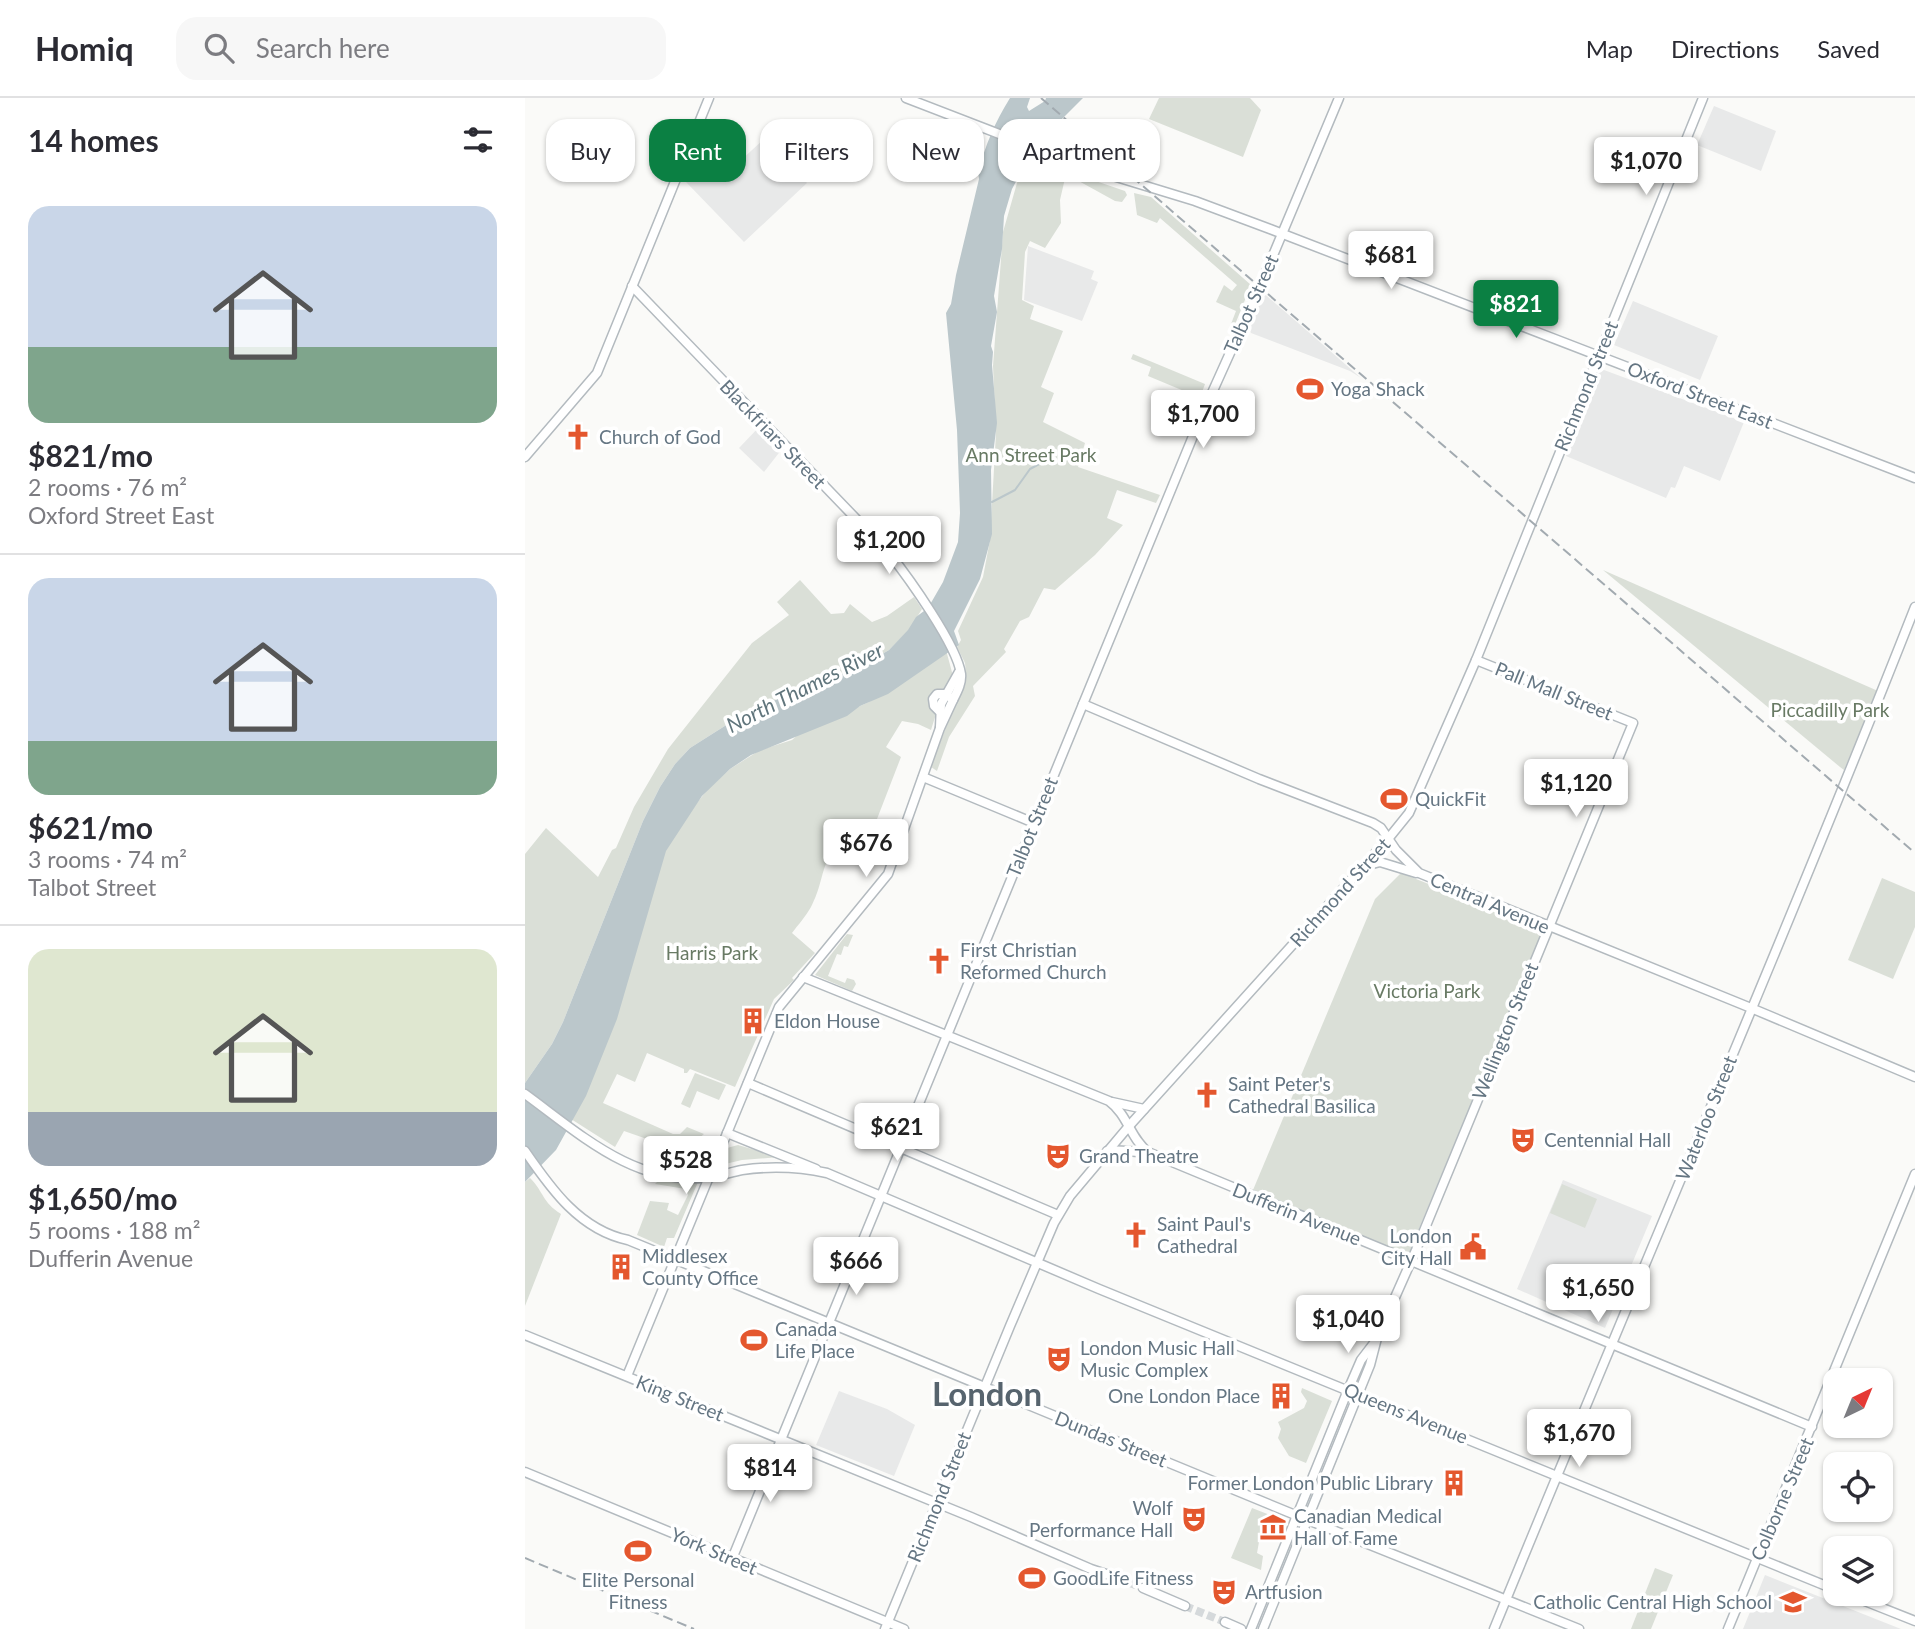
<!DOCTYPE html>
<meta charset="utf-8">
<style>
body{margin:0;font-family:Lato,sans-serif;background:#f7f7f7;color:#2b2b33;height:100vh;display:flex;flex-direction:column;font-size:26px;white-space:nowrap}
*{box-sizing:border-box;margin:0}
p{font-size:23px;color:#7c7c81}
.icon{flex:none;width:38px;height:38px;fill:none;stroke:currentColor;stroke-width:2;stroke-linecap:round;stroke-linejoin:round}
.map{position:relative;flex:1;overflow:hidden}
.drawer{display:flex;flex-direction:column;background:#fff;width:525px}
.drawer>*{flex:none}
.banner{position:absolute;left:21px;top:21px;width:665px;height:63px;display:flex;gap:14px}
.needle{width:46px;rotate:43deg}
.buttons{position:absolute;left:1298px;top:1270px;display:grid;gap:14px}
.buttons a{display:grid;place-items:center;width:70px;height:70px;border-radius:14px;background:#fff;box-shadow:0 2px 5px #0004;font-size:35px}
.price{position:absolute;translate:-50% -60px;padding:0 16px;border-radius:7px;background:#fff;color:#222;font-size:23px;line-height:46px;filter:drop-shadow(0 2px 4px #0008)}
.price::after{content:'';position:absolute;left:50%;top:42px;width:21px;height:16px;margin-left:-10px;background:inherit;clip-path:polygon(0 0,100% 0,50% 100%)}
.price.current{background:#0b8043;color:#fff}
ul{padding:0;list-style:none}
li{display:grid;align-content:center;gap:14px;height:371px;padding:0 28px}
li+li{border-top:2px solid #e1e1e2}
li span{display:grid;place-items:center;height:217px;border-radius:21px;color:#555}
li>.icon{margin-inline-start:auto}
span .icon{width:126px;height:126px;fill:#fffc;stroke-width:1}
li b{font-size:30px}
h2{display:flex;justify-content:space-between;align-items:center;height:84px;padding:0 28px;font-size:30px}
.pill{padding:0 24px;border-radius:21px;background:#fff;box-shadow:0 2px 5px #0004;font-size:24px;line-height:63px}
.pill.current{background:#0b8043;color:#fff}
header{display:flex;align-items:center;gap:42px;box-sizing:border-box;height:98px;padding:0 35px;background:#fff;border-bottom:2px solid #e1e1e2}
header strong{font-size:33px}
nav{display:flex;gap:38px;margin-inline-start:auto;font-size:24px}
.search{width:490px;height:63px;background:#f7f7f7;display:flex;align-items:center;gap:18px;box-sizing:border-box;padding:0 24px;border-radius:21px;color:#7c7c81;font-size:26px}
main{display:flex;flex:1;min-height:0}
.map>svg:first-child{display:block}
.built{fill:#e8e9e9}
.green{fill:#dadfd7}
.water{fill:#bbc7cb}
.lines{fill:none;stroke-linecap:round;stroke-linejoin:round}
.stream{stroke:#bbc7cb;stroke-width:2}
.secondary-tunnel{stroke:#d5d9db;stroke-width:8;stroke-dasharray:8 4;stroke-linecap:butt}
.secondary-casing{stroke:#b3babf;stroke-width:11}
.secondary{stroke:#fff;stroke-width:8}
.rail{stroke:#a2aab0;stroke-width:2;stroke-dasharray:10 5;stroke-linecap:butt}
.labels{text-anchor:middle;stroke-width:7;stroke-linejoin:round;paint-order:stroke}
.street-label{font-size:19px;fill:#657683;stroke:#fff}
.poi-label{font-size:19px;fill:#657683;stroke:#fff;text-anchor:start}
.park-label{font-size:19px;fill:#687a64;stroke:#fff}
.water-label{font-size:21px;font-style:italic;fill:#60757c;stroke:#fff}
.town-label{font-size:33px;font-weight:bold;fill:#57646e;stroke:#fff}
</style>
<header>
<strong>Homiq</strong>
<div class="search"><svg class="icon" aria-label="search" viewBox="0 0 24 24"><circle cx="10" cy="10" r="6"/><path d="M15 15l6 6"/></svg>Search here</div>
<nav><a>Map</a><a>Directions</a><a>Saved</a></nav>
</header>
<main>
<section class="drawer">
<h2>14 homes<svg class="icon" aria-label="filters" viewBox="0 0 24 24"><path d="M4 7h16M4 17h16"/><circle cx="9" cy="7" r="2"/><circle cx="15" cy="17" r="2"/></svg></h2>
<ul>
<li><span style="background:linear-gradient(#c9d6e8 65%,#7fa58c 0)"><svg class="icon" aria-label="home" viewBox="0 0 24 24"><path d="M3 11l9-7 9 7M6 9v11h12V9"/></svg></span><div><b>$821/mo</b><p>2 rooms · 76 m²</p><p>Oxford Street East</p></div></li>
<li><span style="background:linear-gradient(#c9d6e8 75%,#7fa58c 0)"><svg class="icon" aria-label="home" viewBox="0 0 24 24"><path d="M3 11l9-7 9 7M6 9v11h12V9"/></svg></span><div><b>$621/mo</b><p>3 rooms · 74 m²</p><p>Talbot Street</p></div></li>
<li><span style="background:linear-gradient(#dfe7d0 75%,#9aa5b1 0)"><svg class="icon" aria-label="home" viewBox="0 0 24 24"><path d="M3 11l9-7 9 7M6 9v11h12V9"/></svg></span><div><b>$1,650/mo</b><p>5 rooms · 188 m²</p><p>Dufferin Avenue</p></div></li>
</ul>
</section>
<div class="map">
<svg width="1390" height="1531" viewBox="0 0 1390 1531">
<rect width="100%" height="100%" fill="#fafaf8"/>
<g class="built">
<path d="M1189 8 1251 33 1236 73 1172 47Z"/>
<path d="M240 40 282 85 219 144 161 84 175 48 214 64Z"/>
<path d="M503 148 569 173 566 181 573 184 557 223 499 202Z"/>
<path d="M737 194 772 224 836 280 825 273 726 235 723 228Z"/>
<path d="M1108 203 1193 238 1175 282 1089 247Z"/>
<path d="M1079 272 1219 324 1195 383 1159 368 1150 390 1146 389 1141 400 1041 358 1074 273Z"/>
<path d="M235 328 257 351 239 374 214 350Z"/>
<path d="M1038 1082 1127 1118 1080 1230 992 1191Z"/>
<path d="M314 1293 362 1311 390 1327 369 1378 291 1347Z"/>
<path d="M1240 1477 1376 1531H1218Z"/>
</g>
<g class="green">
<path d="M634 0H725L736 12 718 59 624 21Z"/>
<path d="M509 62 600 93 602 97 597 104 590 103 541 76 535 102 536 125 520 150 505 143 500 154 497 202 509 208 505 221 538 233 516 289 529 295 518 324 560 345 553 369 635 397 631 405 592 392 582 420 598 427 570 457 530 492 519 490 504 519 495 523 479 551 481 554 448 588 450 598 424 639 412 673 406 669 441 576 440 565 432 549 436 542 433 533 458 479 465 442 471 335 468 268 478 134 494 78Z"/>
<path d="M609 95 626 99 726 187 709 229 706 226 711 213 691 204 699 187 707 193 712 187 635 120 632 125 612 117Z"/>
<path d="M608 256 680 286 668 319 665 318 671 298 623 278 626 269 606 261Z"/>
<path d="M1078 472 1353 593 1319 672 1315 669Z"/>
<path d="M275 482 306 516 319 515 325 506 347 524 362 518 389 499 397 511 384 532 364 552 335 569 225 612 165 650 150 666 135 689 118 723 38 924 27 946 0 985V756L21 730 73 779 87 752 91 750 109 709 143 651 227 545 264 517 252 504Z"/>
<path d="M421 552 428 578 415 603 406 632 393 626 377 623 361 649 376 659 352 721 361 739H346L344 742C290 747 305 773 286 809 281 818 273 827 267 835L290 855 267 880 269 882 249 901 210 989 165 971 162 975H159V971L122 955 110 984 92 976 78 1005 148 1036H155L162 1029 179 1036 160 1052 145 1049 99 1033 90 1049 46 1021 144 740 183 691 205 671 235 652 267 642 275 635 344 604Z"/>
<path d="M876 775 1014 830 1015 841 883 1157 728 1092 850 801Z"/>
<path d="M1357 780 1390 794V829L1368 881 1323 862Z"/>
<path d="M322 836 328 837 323 849 319 848 316 857 312 856 303 878 320 885 322 880 329 882 331 886 327 893 290 877Z"/>
<path d="M170 975 201 987 194 1002 172 993 165 1010 156 1006Z"/>
<path d="M213 1047 255 1059 217 1062 196 1067 202 1050Z"/>
<path d="M5 1080C19 1094 17 1104 36 1116L0 1208V1084Z"/>
<path d="M134 1082 173 1084 149 1140H142L139 1149 112 1137 125 1103 144 1105 142 1112 153 1117 163 1097 161 1091 130 1086Z"/>
<path d="M1037 1086 1072 1101 1060 1130 1025 1115Z"/>
<path d="M777 1290 807 1303 781 1365 764 1358 753 1340 756 1331 753 1324 779 1310 782 1303 776 1294Z"/>
<path d="M727 1410 745 1417 738 1435 740 1437 737 1444H734L732 1455 738 1458 736 1472 706 1460Z"/>
<path d="M1130 1470 1148 1477 1126 1531H1106Z"/>
</g>
<path class="water" d="M485 0H505L502 9 504 13 520 3 521 0H558L532 26 512 62 494 78 487 91 479 118 477 151 469 198 472 214 466 248 468 254 467 267 472 325 466 372 467 436 455 481 429 533 434 547 363 596 335 608 322 618 226 657 205 671 177 698 141 753 92 921 61 998 31 1052 0 1084V985L27 946 38 924 118 723 135 689 150 666 165 650 225 612 335 569 364 552 383 532 391 519 403 510 418 484 433 444 435 415 432 332 421 215 426 206 431 177 454 81 453 74C461 46 470 24 485 0Z"/>
<g class="lines">
<path class="stream" d="M467 404 490 392 505 371 529 358"/>
<g class="secondary-tunnel">
<path d="M581 1476 618 1490"/>
<path d="M660 1508 700 1524"/>
</g>
<g class="secondary-casing">
<g id="secondary">
<path d="M381 0 565 71 670 103 745 131 1390 380"/>
<path d="M107 188 364 455C383 479 432 547 436 576 437 585 432 594 428 602"/>
<path d="M0 359 72 275 184 0"/>
<path d="M558 606 734 681 848 725 856 730 871 752 894 775 1226 910 1390 979"/>
<path d="M414 613 409 608 408 601 412 596H421"/>
<path d="M415 629 416 606 434 574"/>
<path d="M398 679 509 725"/>
<path d="M840 768 855 764 891 775"/>
<path d="M278 879 584 1003C603 1017 605 1040 623 1054L1287 1329"/>
<path d="M223 985 533 1117"/>
<path d="M0 996C55 1036 111 1089 185 1079 196 1078 206 1074 217 1072 245 1068 274 1069 302 1075L574 1191 1311 1492"/>
<path d="M587 1004 619 1011"/>
<path d="M202 1035 291 1071"/>
<path d="M0 1053C26 1091 55 1132 103 1142L763 1414 1054 1531"/>
<path d="M582 1053C597 1051 609 1055 623 1054"/>
<path d="M0 1237 446 1419 566 1471 581 1476"/>
<path d="M102 1278 254 909 363 776 415 630 428 602 421 596"/>
<path d="M0 1374 379 1531"/>
<path d="M207 1461 673 326 736 186 814 0"/>
<path d="M618 1490 660 1508"/>
<path d="M1322 1496 1390 1523"/>
<path d="M700 1524 716 1531"/>
<path d="M360 1531 485 1228 529 1125 545 1098 604 1028 863 741 884 715 951 562 1178 0"/>
<path d="M726 1531 823 1292 836 1262 849 1245"/>
<path d="M738 1531 845 1267 852 1240 891 1152 1108 625 951 562"/>
<path d="M969 1531C1108 1190 1255 852 1390 509"/>
<path d="M1203 1531 1390 1076"/>
</g>
</g>
<use href="#secondary" class="secondary"/>
<g class="rail">
<path d="M516 0 1390 755"/>
<path d="M0 1460 169 1531"/>
</g>
</g>
<defs>
<g id="stadium-bare" transform="scale(2.1)"><path d="M0-5a6.5 5 0 1 0 0 10a6.5 5 0 1 0 0-10ZM-3.5-1.8h7v3.6h-7Z" fill="#e4572e" stroke="#fff" stroke-width="2.5" paint-order="stroke"/></g>
<g id="church-bare" transform="scale(2.1)"><path d="M-1.2-6h2.4v3.5h3.3v2.4h-3.3V6h-2.4V-.1h-3.3v-2.4h3.3Z" fill="#e4572e" stroke="#fff" stroke-width="2.5" paint-order="stroke"/></g>
<g id="building-bare" transform="scale(2.1)"><path d="M-4-6H4V6H1V3H-1V6H-4ZM-2.5-4.3h1.7v1.8h-1.7ZM.8-4.3h1.7v1.8H.8ZM-2.5-1h1.7V.8h-1.7ZM.8-1h1.7V.8H.8Z" fill="#e4572e" stroke="#fff" stroke-width="2.5" paint-order="stroke"/></g>
<g id="theatre-bare" transform="scale(2.1)"><path d="M-5-5.5Q0-4 5-5.5V0Q5 5 0 6Q-5 5-5 0ZM-3.3-2.5H-1v1.5H-3.3ZM1-2.5H3.3v1.5H1ZM-2.8 1Q0 5.5 2.8 1Z" fill="#e4572e" stroke="#fff" stroke-width="2.5" paint-order="stroke"/></g>
<g id="civic-bare" transform="scale(2.1)"><path d="M-.6-6.5H3V-4.5H.6V-3L4-1V1h2V6H-6V1h2V-1L-.6-3ZM-1.2 2.5V6h2.4V2.5Z" fill="#e4572e" stroke="#fff" stroke-width="2.5" paint-order="stroke"/></g>
<g id="museum-bare" transform="scale(2.1)"><path d="M0-6L6-3V-2H-6V-3ZM-5-1h2V3h-2ZM-1-1h2V3h-2ZM3-1h2V3H3ZM-6 4H6V6H-6Z" fill="#e4572e" stroke="#fff" stroke-width="2.5" paint-order="stroke"/></g>
<g id="school-bare" transform="scale(2.1)"><path d="M0-5L7-2L0 1L-7-2ZM-4 1L0 2.5L4 1V4Q0 6-4 4Z" fill="#e4572e" stroke="#fff" stroke-width="2.5" paint-order="stroke"/></g>
</defs>
<g fill-rule="evenodd">
<use href="#stadium-bare" x="785" y="291"/>
<use href="#church-bare" x="53" y="339"/>
<use href="#stadium-bare" x="869" y="701"/>
<use href="#church-bare" x="414" y="863"/>
<use href="#building-bare" x="228" y="923"/>
<use href="#church-bare" x="682" y="997"/>
<use href="#theatre-bare" x="998" y="1042"/>
<use href="#theatre-bare" x="533" y="1058"/>
<use href="#church-bare" x="611" y="1137"/>
<use href="#civic-bare" x="948" y="1149"/>
<use href="#building-bare" x="96" y="1169"/>
<use href="#stadium-bare" x="229" y="1242"/>
<use href="#theatre-bare" x="534" y="1261"/>
<use href="#building-bare" x="756" y="1298"/>
<use href="#building-bare" x="929" y="1385"/>
<use href="#theatre-bare" x="669" y="1421"/>
<use href="#museum-bare" x="748" y="1429"/>
<use href="#stadium-bare" x="113" y="1453"/>
<use href="#stadium-bare" x="507" y="1480"/>
<use href="#theatre-bare" x="699" y="1494"/>
<use href="#school-bare" x="1268" y="1504"/>
</g>
<g class="labels">
<g class="street-label">
<text transform="translate(726 206) rotate(-66)" y="7">Talbot Street</text>
<text transform="translate(1061 288) rotate(-68)" y="7">Richmond Street</text>
<text transform="translate(1175 297) rotate(21)" y="7">Oxford Street East</text>
<text transform="translate(248 336) rotate(46)" y="7">Blackfriars Street</text>
<text transform="translate(1029 593) rotate(22)" y="7">Pall Mall Street</text>
<text transform="translate(507 729) rotate(-68)" y="7">Talbot Street</text>
<text transform="translate(815 794) rotate(-48)" y="7">Richmond Street</text>
<text transform="translate(965 805) rotate(23)" y="7">Central Avenue</text>
<text transform="translate(980 933) rotate(-68)" y="7">Wellington Street</text>
<text transform="translate(1181 1020) rotate(-68)" y="7">Waterloo Street</text>
<text transform="translate(772 1116) rotate(22)" y="7">Dufferin Avenue</text>
<text transform="translate(155 1300) rotate(22)" y="7">King Street</text>
<text transform="translate(881 1315) rotate(22)" y="7">Queens Avenue</text>
<text transform="translate(586 1341) rotate(22)" y="7">Dundas Street</text>
<text transform="translate(414 1399) rotate(-68)" y="7">Richmond Street</text>
<text transform="translate(1257 1401) rotate(-67)" y="7">Colborne Street</text>
<text transform="translate(189 1453) rotate(23)" y="7">York Street</text>
</g>
<g class="poi-label">
<text x="806" y="298">Yoga Shack</text>
<text x="74" y="346">Church of God</text>
<text x="890" y="708">QuickFit</text>
<text x="435" y="859">First Christian<tspan x="435" dy="22">Reformed Church</tspan></text>
<text x="249" y="930">Eldon House</text>
<text x="703" y="993">Saint Peter's<tspan x="703" dy="22">Cathedral Basilica</tspan></text>
<text x="1019" y="1049">Centennial Hall</text>
<text x="554" y="1065">Grand Theatre</text>
<text x="632" y="1133">Saint Paul's<tspan x="632" dy="22">Cathedral</tspan></text>
<text x="927" y="1145" text-anchor="end">London<tspan x="927" dy="22">City Hall</tspan></text>
<text x="117" y="1165">Middlesex<tspan x="117" dy="22">County Office</tspan></text>
<text x="250" y="1238">Canada<tspan x="250" dy="22">Life Place</tspan></text>
<text x="555" y="1257">London Music Hall<tspan x="555" dy="22">Music Complex</tspan></text>
<text x="735" y="1305" text-anchor="end">One London Place</text>
<text x="908" y="1392" text-anchor="end">Former London Public Library</text>
<text x="648" y="1417" text-anchor="end">Wolf<tspan x="648" dy="22">Performance Hall</tspan></text>
<text x="769" y="1425">Canadian Medical<tspan x="769" dy="22">Hall of Fame</tspan></text>
<text x="528" y="1487">GoodLife Fitness</text>
<text x="113" y="1489" text-anchor="middle">Elite Personal<tspan x="113" dy="22">Fitness</tspan></text>
<text x="720" y="1501">Artfusion</text>
<text x="1247" y="1511" text-anchor="end">Catholic Central High School</text>
</g>
<g class="park-label">
<text x="506" y="364">Ann Street Park</text>
<text x="1305" y="619">Piccadilly Park</text>
<text x="187" y="862">Harris Park</text>
<text x="902" y="900">Victoria Park</text>
</g>
<g class="water-label">
<text transform="translate(280 590) rotate(-27)" y="7">North Thames River</text>
</g>
<g class="town-label">
<text x="462" y="1308">London</text>
</g>
</g>
</svg>
<div class="buttons">
<a><svg class="needle" viewBox="-14 -14 28 28"><path d="M0-13l5 13h-10z" fill="#e53935"/><path d="M0 13l5-13h-10z" fill="#7c7c81"/></svg></a>
<a><svg class="icon" aria-label="locate" viewBox="0 0 24 24"><circle cx="12" cy="12" r="6"/><path d="M12 2v4M12 18v4M2 12h4M18 12h4"/></svg></a>
<a><svg class="icon" aria-label="layers" viewBox="0 0 24 24"><path d="M12 4l9 5-9 5-9-5zM3 14l9 5 9-5"/></svg></a>
</div>
<b class="price" style="left:1121px;top:99px">$1,070</b>
<b class="price" style="left:866px;top:193px">$681</b>
<b class="price current" style="left:991px;top:242px">$821</b>
<b class="price" style="left:678px;top:352px">$1,700</b>
<b class="price" style="left:364px;top:478px">$1,200</b>
<b class="price" style="left:1051px;top:721px">$1,120</b>
<b class="price" style="left:341px;top:781px">$676</b>
<b class="price" style="left:372px;top:1065px">$621</b>
<b class="price" style="left:161px;top:1098px">$528</b>
<b class="price" style="left:331px;top:1199px">$666</b>
<b class="price" style="left:1073px;top:1226px">$1,650</b>
<b class="price" style="left:823px;top:1257px">$1,040</b>
<b class="price" style="left:1054px;top:1371px">$1,670</b>
<b class="price" style="left:245px;top:1406px">$814</b>
<div class="banner">
<a class="pill">Buy</a>
<a class="pill current">Rent</a>
<a class="pill">Filters</a>
<a class="pill">New</a>
<a class="pill">Apartment</a>
</div>
</div>
</main>
